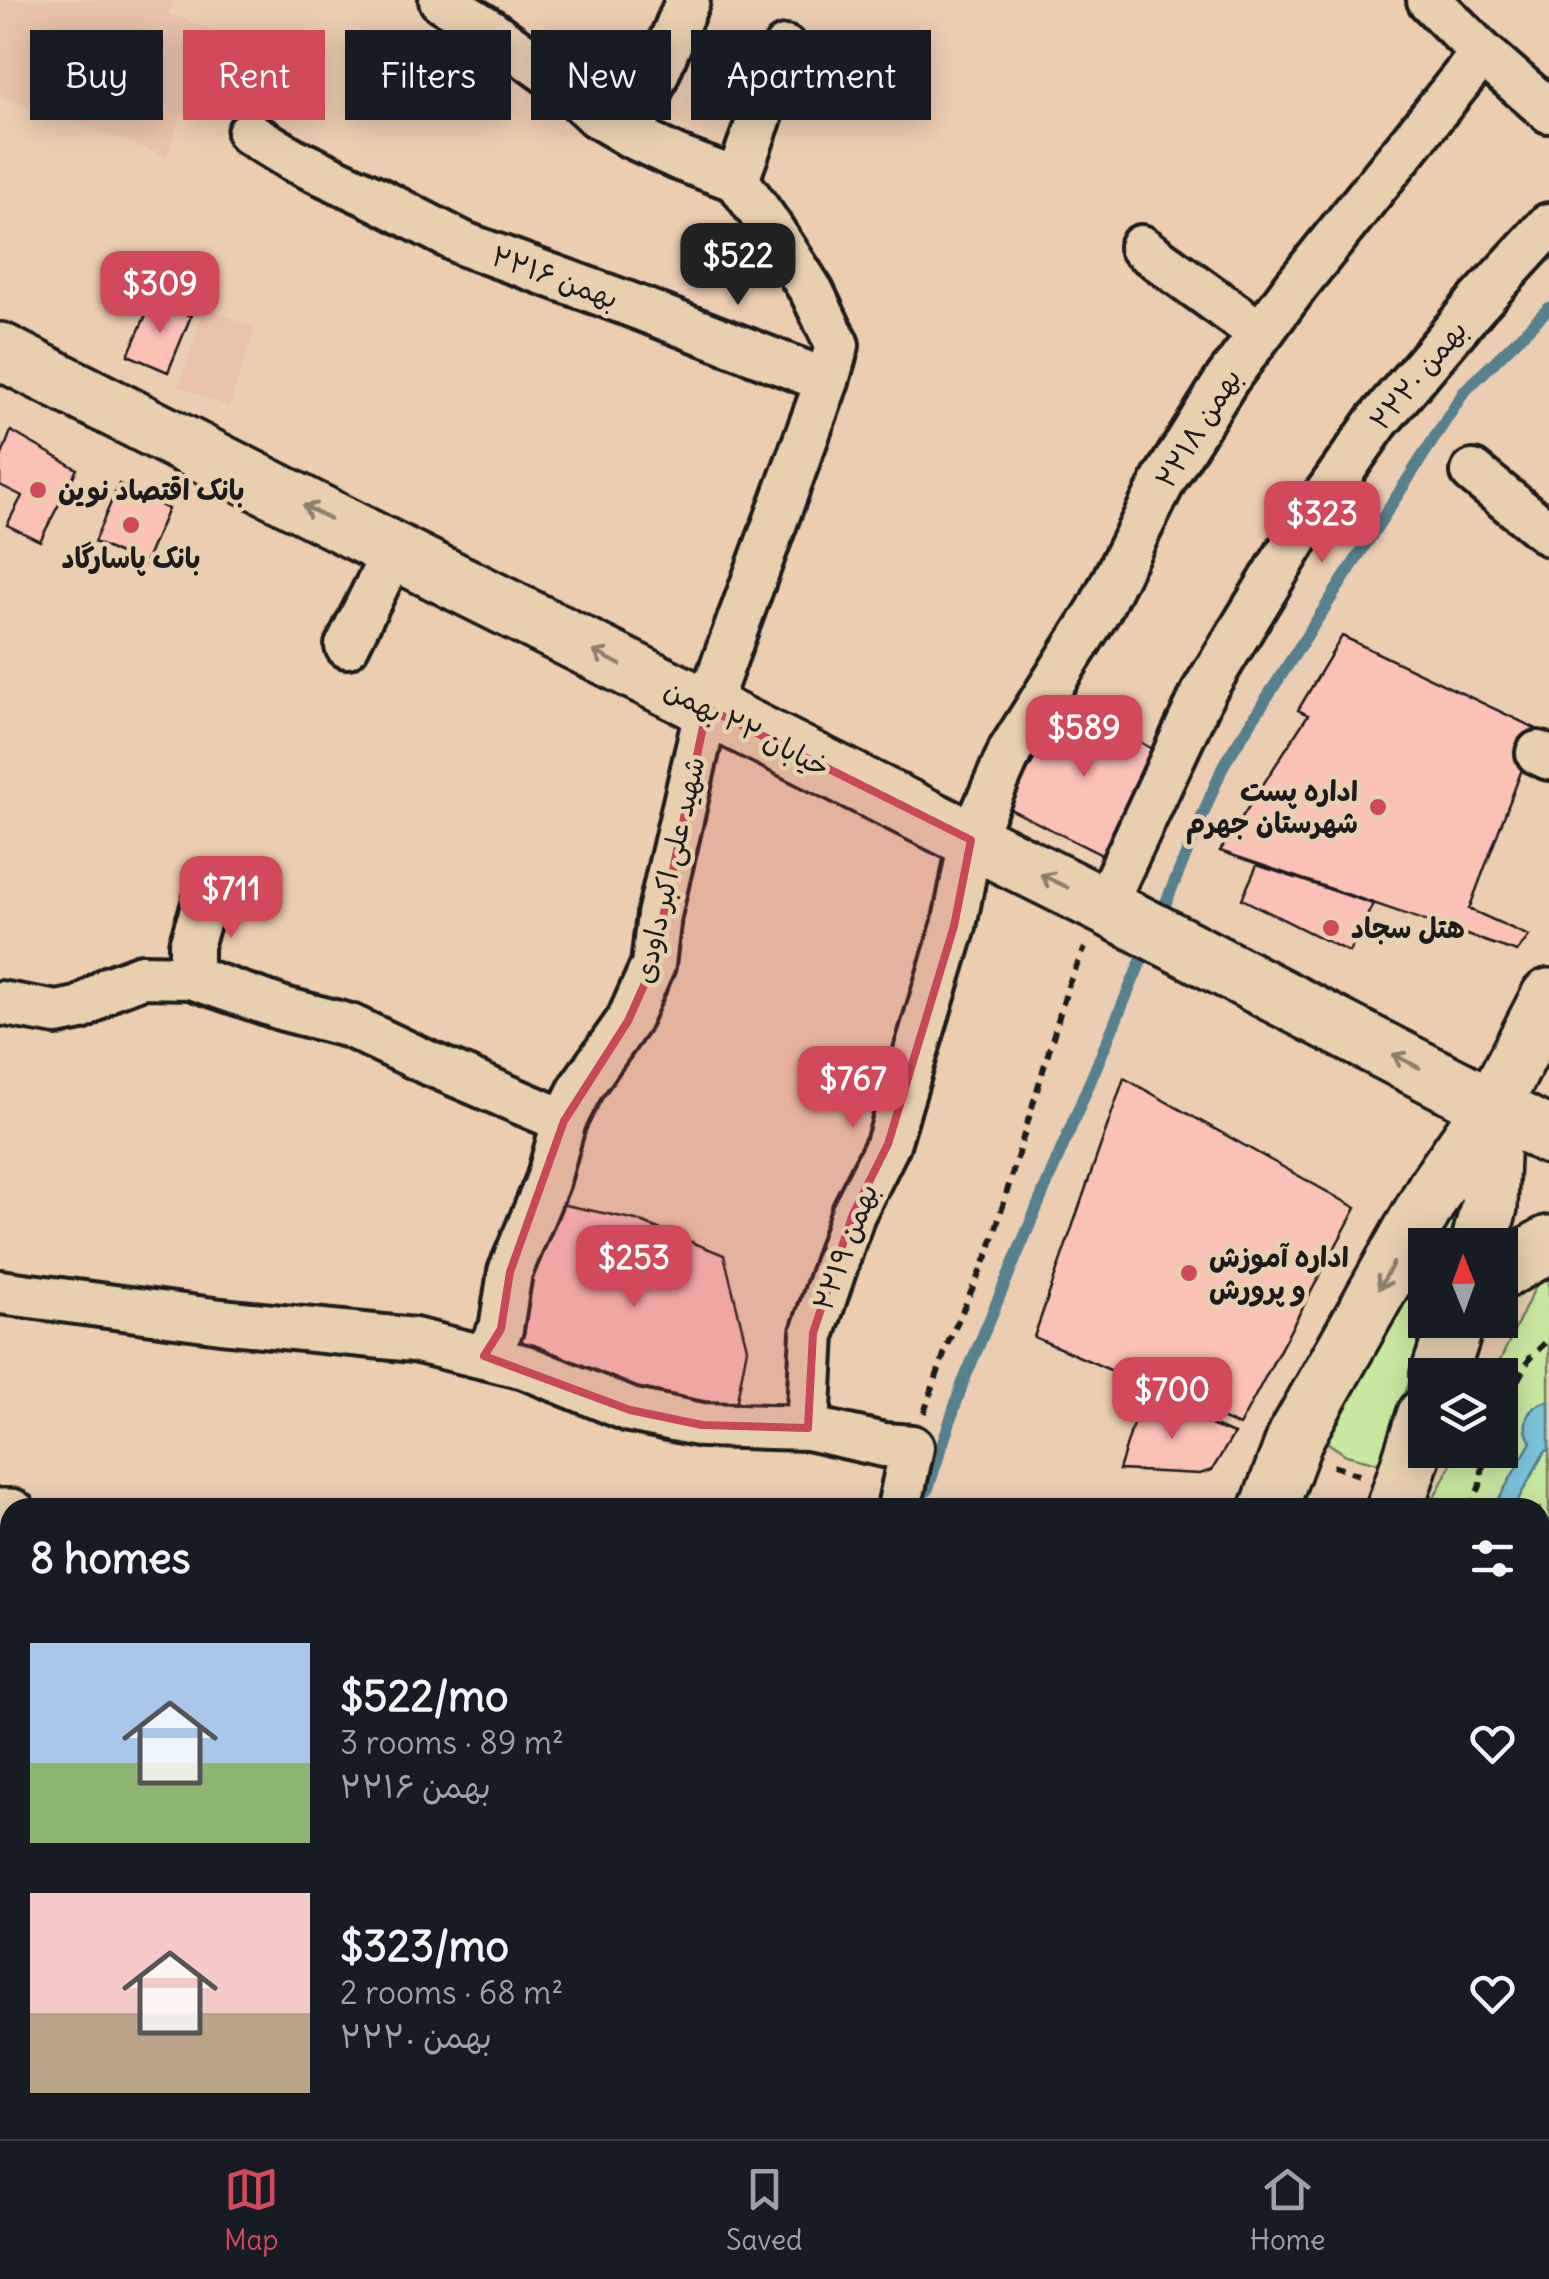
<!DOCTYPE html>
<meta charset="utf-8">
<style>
body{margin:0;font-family:Delius,"Playpen Sans Arabic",sans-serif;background:#242831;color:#f1f3f6;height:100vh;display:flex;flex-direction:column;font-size:38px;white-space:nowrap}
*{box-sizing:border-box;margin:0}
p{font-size:32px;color:#9ea1a6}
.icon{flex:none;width:55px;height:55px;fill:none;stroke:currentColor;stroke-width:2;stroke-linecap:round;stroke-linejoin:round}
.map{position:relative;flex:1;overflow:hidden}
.sheet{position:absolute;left:0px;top:1498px;width:1550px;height:642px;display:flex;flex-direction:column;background:#171b24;border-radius:30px 30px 0 0;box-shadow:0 5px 25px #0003}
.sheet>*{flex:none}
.hud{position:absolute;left:30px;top:30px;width:1000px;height:90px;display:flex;gap:20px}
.needle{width:65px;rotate:359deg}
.tools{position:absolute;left:1408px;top:1228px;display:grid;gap:20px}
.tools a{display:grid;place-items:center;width:110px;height:110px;border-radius:0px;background:#171b24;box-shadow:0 5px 25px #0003;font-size:50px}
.price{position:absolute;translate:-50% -85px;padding:0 22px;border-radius:20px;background:#d1495b;color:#fff;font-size:32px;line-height:65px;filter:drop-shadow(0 2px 5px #0008)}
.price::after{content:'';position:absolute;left:50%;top:60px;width:30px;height:22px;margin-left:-15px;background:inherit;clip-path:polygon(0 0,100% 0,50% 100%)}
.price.on{background:#222;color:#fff}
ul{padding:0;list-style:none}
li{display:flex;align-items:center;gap:30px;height:250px;padding:0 30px}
li span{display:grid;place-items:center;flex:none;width:280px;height:200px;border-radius:0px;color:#555}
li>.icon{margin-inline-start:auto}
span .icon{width:120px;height:120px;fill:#fffc;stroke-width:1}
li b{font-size:42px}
h2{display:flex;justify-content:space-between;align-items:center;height:120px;padding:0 30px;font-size:42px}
.pill{padding:0 35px;border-radius:0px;background:#171b24;box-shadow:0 5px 25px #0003;font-size:35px;line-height:90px}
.pill.on{background:#d1495b;color:#fff}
.tabs{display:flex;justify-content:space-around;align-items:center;height:140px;border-top:2px solid #363941;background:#171b24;font-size:28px;color:#9ea1a6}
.tabs a{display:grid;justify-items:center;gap:5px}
.tabs .on{color:#d1495b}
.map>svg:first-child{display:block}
.built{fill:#e8c2ac}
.green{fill:#c9e89f;stroke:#72825e;stroke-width:2.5}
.water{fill:#7bc5db;stroke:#55818f;stroke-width:2.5}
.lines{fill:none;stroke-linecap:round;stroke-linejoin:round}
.stream{stroke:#55818f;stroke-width:12}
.building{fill:#fbc0b6;stroke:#1c1c1c;stroke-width:2.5}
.street-casing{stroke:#1c1c1c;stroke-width:50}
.secondary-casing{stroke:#1c1c1c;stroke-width:62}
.path{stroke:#1c1c1c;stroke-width:6;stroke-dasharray:10 8;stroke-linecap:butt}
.street{stroke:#e7d0b0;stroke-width:42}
.secondary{stroke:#e7d0b0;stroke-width:55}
.oneway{stroke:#8c7f6d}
.marked{fill:#c84758;fill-opacity:0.2;stroke:#c84758;stroke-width:8;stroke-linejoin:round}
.poi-dot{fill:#d1495b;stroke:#e7d0b0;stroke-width:4}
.labels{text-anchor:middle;stroke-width:9;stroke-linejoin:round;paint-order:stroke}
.street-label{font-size:28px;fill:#1c1c1c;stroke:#e7d0b0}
.poi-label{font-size:28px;font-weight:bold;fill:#1c1c1c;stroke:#e7d0b0;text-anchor:start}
</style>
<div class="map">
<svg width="1549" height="2139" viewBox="0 0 1549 2139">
<rect width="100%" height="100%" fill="#ebcdb1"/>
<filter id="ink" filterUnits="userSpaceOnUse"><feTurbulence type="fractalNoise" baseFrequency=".01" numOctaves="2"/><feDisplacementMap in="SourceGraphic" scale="20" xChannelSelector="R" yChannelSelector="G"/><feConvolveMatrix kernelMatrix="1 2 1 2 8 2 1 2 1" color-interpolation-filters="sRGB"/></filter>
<g filter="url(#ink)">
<g class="built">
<path d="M0 0H174L169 14 220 33 194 115 180 116 167 156 0 96Z"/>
<path d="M205 307 255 328 229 407 179 386Z"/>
<path d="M0 1534 10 1535V1710L0 1706Z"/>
</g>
<g class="green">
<path d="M1457 1188 1472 1191 1454 1245H1425V1320H1430L1382 1464 1346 1455 1319 1437Z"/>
<path d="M1549 1265V1668L1540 1664V1508H1433V1500L1458 1450H1500V1375H1493L1541 1275Z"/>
</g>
<path class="water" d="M1549 1401V1450L1545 1451 1514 1507H1494L1531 1442C1520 1424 1527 1405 1549 1401Z"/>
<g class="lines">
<g class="stream">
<path d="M1159 919 1224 764 1464 392 1549 308"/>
<path d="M927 1491 962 1385 1149 942"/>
</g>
</g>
<g class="building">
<path d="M152 301 191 316 168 372 128 355Z"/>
<path d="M11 431 77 469 40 541 7 525 22 496 0 485V460Z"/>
<path d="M119 484 168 509 144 565 94 542Z"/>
<path d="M1342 636 1543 732 1524 764 1469 909 1529 936 1517 952 1220 851 1308 715 1298 710Z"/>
<path d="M1069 700 1157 752 1106 857 1006 807Z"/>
<path d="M1257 865 1373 904 1349 952 1242 899Z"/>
<path d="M1124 1078 1356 1208 1239 1426 1034 1337Z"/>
<path d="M551 1202 636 1220 724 1255 747 1348 737 1400 723 1413 617 1391 512 1342Z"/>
<path d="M1141 1398 1234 1434 1212 1470 1200 1474 1119 1470Z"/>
<path d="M0 1619 10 1620V1710L0 1706Z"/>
<path d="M1540 1791 1549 1795V1841L1540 1860Z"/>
<path d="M1549 1841V2066L1540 2061V1860Z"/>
<path d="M1540 2111 1549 2113 1547 2139H1526L1528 2130H1540Z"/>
</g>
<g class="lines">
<g class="street-casing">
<g id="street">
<path d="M441 0 489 30 562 83 597 116 631 136 678 158 737 180"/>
<path d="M1429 0 1479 50 1549 111"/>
<path d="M785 48 737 180 769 225 812 292 837 345 827 381"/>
<path d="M249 133 292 159 375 198 464 244 626 303 827 381 707 708 659 915 653 965 628 1021 582 1086 564 1121 548 1180 510 1272 501 1329 484 1356"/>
<path d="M631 136 688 0"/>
<path d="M1141 247 1260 333"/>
<path d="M1473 472 1549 534"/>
<path d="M347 646 394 551"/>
<path d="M1538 753 1549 758"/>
<path d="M1104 906 1205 689 1306 523 1377 422 1475 306 1549 225"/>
<path d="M191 977V945L207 895"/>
<path d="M0 1003 57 1013 81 1008 110 988 142 976 191 977 284 1009 350 1026 426 1062 564 1121"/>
<path d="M0 1292 221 1321 414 1340 525 1367 630 1410 702 1425 808 1428 884 1445 912 1447 899 1508"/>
<path d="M808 1428 813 1333 853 1214 888 1144 954 926 971 840 1011 749 1099 610 1164 480 1227 379 1296 286 1472 66 1479 50"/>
<path d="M0 1983 10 1977"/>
<path d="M447 2139 451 2130"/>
<path d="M622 2139 624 2130"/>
<path d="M819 2139 821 2130"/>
</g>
</g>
<g class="secondary-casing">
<g id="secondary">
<path d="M0 351 394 551 1104 906 1549 1136"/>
<path d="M1479 1245 1489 1207 1493 1105"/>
<path d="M1500 1272 1549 1244"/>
<path d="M1439 1375 1457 1320"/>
<path d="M1269 1508 1296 1436 1436 1187 1493 1105 1549 997"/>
<path d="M1395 1508 1425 1416"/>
<path d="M0 1517H10"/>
<path d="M1540 1699 1549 1704"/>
<path d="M1143 2139 1145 2130"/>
<path d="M1206 2139 1208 2130"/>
</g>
</g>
<g class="path">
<path d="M1500 1411 1530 1358 1549 1339"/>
<path d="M924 1413 948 1343 989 1252 1069 983 1085 948"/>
<path d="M1333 1466 1359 1475"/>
<path d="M1447 1503 1462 1508"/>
<path d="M1470 1508 1480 1486 1485 1450"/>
<path d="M1540 1547 1549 1546"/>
<path d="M1540 1595 1549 1578"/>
<path d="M1540 1613 1549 1616"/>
<path d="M1540 1642 1549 1646"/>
</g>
<use href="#street" class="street"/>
<use href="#secondary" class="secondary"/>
</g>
<defs><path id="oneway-shaft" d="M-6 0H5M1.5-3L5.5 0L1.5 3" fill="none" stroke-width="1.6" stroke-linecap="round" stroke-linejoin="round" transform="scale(2.5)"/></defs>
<g class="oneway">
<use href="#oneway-shaft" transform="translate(316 512) rotate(-153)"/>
<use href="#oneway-shaft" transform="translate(607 658) rotate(-153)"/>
<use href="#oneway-shaft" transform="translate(1054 881) rotate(-154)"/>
<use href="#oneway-shaft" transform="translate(1406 1061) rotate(-153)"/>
<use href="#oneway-shaft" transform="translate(1386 1276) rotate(119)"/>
</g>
</g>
<path class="marked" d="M707 708 971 840 954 926 888 1144 853 1214 813 1333 808 1428 702 1425 630 1410 484 1356 501 1329 510 1272 564 1121 628 1021 653 965Z"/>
<g class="poi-dot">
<circle cx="38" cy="490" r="10"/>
<circle cx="131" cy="525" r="10"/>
<circle cx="1378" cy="807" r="10"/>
<circle cx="1331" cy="928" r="10"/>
<circle cx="1189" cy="1273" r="10"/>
</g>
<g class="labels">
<g class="street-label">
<text transform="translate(555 277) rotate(20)" y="10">۲۲بهمن ۱۶</text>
<text transform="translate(1418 375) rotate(-50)" y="10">۲۲بهمن ۲۰</text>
<text transform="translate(1198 428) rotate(-58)" y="10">۲۲بهمن ۱۸</text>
<text transform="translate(747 728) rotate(27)" y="10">خیابان ۲۲ بهمن</text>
<text transform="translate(669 870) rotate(-77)" y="10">شهید علی اکبر داودی</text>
<text transform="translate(845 1247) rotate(-69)" y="10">۲۲بهمن ۱۹</text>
</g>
<g class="poi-label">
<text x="58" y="500">بانک اقتصاد نوین</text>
<text x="131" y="568" text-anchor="middle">بانک پاسارگاد</text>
<text x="1358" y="801" text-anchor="end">اداره پست<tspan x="1358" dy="32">شهرستان جهرم</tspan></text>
<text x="1351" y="938">هتل سجاد</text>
<text x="1209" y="1267">اداره آموزش<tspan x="1209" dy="32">و پرورش</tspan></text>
</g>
</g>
</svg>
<div class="tools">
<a><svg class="needle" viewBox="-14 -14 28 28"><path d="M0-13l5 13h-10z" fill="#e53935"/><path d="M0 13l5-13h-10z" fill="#9ea1a6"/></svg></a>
<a><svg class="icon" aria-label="layers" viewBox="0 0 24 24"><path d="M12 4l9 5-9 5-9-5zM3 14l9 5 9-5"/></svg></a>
</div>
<b class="price on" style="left:738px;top:308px">$522</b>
<b class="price" style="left:160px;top:336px">$309</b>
<b class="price" style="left:1322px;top:566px">$323</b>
<b class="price" style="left:1084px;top:780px">$589</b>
<b class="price" style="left:231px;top:941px">$711</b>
<b class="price" style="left:853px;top:1131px">$767</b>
<b class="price" style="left:634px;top:1310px">$253</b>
<b class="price" style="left:1172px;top:1442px">$700</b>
<div class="hud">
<a class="pill">Buy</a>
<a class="pill on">Rent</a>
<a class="pill">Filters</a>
<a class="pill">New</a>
<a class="pill">Apartment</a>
</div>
<section class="sheet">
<h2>8 homes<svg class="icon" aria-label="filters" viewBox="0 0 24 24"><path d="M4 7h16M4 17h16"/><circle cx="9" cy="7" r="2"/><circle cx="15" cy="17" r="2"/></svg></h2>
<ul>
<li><span style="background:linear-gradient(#a9c7e8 60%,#8fb573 0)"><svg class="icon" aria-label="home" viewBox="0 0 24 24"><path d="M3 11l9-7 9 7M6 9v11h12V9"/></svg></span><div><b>$522/mo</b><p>3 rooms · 89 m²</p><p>۲۲بهمن ۱۶</p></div><svg class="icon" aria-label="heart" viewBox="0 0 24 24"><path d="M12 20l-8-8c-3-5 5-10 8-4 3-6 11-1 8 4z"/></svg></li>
<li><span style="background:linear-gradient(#f6c9c9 60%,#b9a48a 0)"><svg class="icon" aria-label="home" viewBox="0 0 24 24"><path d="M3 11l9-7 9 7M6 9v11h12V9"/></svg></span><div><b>$323/mo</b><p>2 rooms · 68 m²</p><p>۲۲بهمن ۲۰</p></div><svg class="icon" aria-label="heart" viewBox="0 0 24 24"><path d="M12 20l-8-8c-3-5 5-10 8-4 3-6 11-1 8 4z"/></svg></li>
</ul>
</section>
</div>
<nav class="tabs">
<a class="on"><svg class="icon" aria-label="map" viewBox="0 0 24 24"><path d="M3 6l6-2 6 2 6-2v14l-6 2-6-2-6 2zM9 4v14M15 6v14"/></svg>Map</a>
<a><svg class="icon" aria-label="saved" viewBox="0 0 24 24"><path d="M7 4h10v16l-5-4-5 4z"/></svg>Saved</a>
<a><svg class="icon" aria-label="home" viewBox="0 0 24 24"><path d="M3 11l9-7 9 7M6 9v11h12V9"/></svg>Home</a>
</nav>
